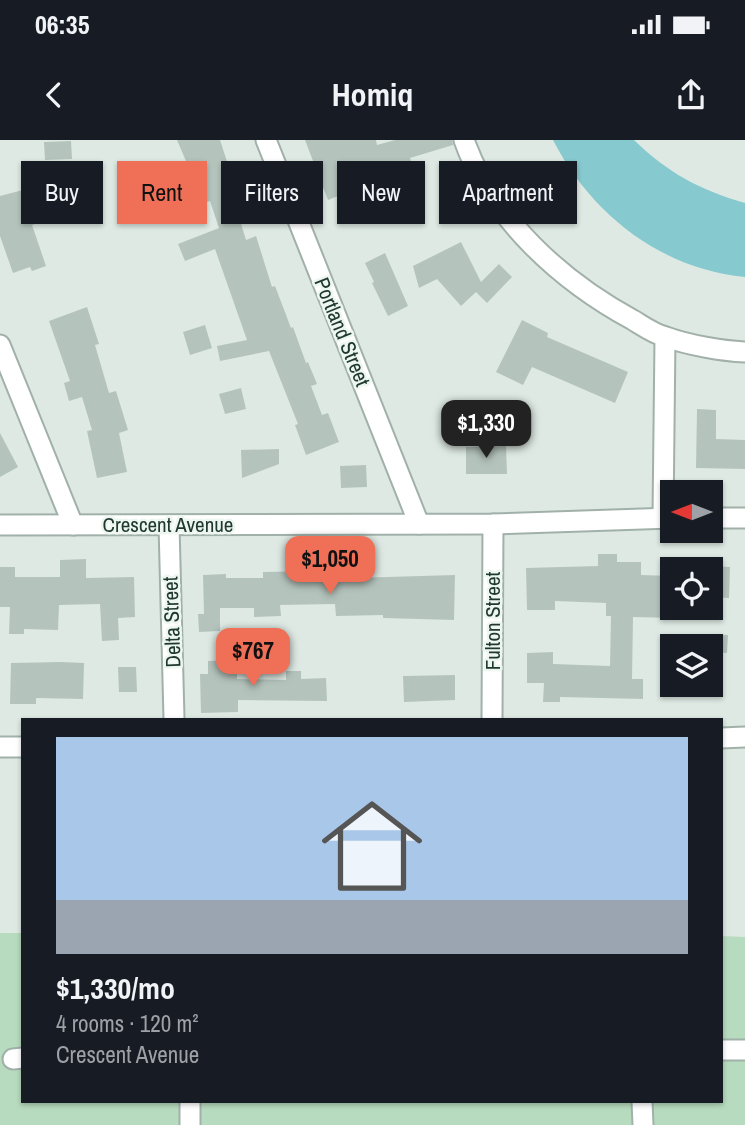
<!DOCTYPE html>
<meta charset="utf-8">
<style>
body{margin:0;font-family:"Archivo Narrow",sans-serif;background:#20242c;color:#f1f3f6;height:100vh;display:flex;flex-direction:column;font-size:26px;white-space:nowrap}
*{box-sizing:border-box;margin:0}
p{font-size:23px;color:#9ea1a6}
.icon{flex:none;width:38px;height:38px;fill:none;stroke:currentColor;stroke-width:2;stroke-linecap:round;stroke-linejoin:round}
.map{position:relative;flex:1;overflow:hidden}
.panel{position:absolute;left:21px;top:578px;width:702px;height:385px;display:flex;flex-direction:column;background:#171b24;border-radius:0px;box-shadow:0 2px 5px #0004}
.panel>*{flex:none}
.banner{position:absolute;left:21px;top:21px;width:704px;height:63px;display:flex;gap:14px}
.needle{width:46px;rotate:270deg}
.tools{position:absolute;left:660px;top:340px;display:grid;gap:14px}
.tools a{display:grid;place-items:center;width:63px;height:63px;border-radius:0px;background:#171b24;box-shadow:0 2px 5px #0004;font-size:35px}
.price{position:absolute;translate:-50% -60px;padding:0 16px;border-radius:14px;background:#ef7057;color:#111;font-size:23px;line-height:46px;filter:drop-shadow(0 2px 4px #0008)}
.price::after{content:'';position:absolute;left:50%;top:42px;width:21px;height:16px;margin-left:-10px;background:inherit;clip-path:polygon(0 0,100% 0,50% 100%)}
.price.on{background:#222;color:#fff}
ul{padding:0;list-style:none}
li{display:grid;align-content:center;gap:14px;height:371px;padding:0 35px}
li+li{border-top:2px solid #363941}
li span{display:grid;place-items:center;height:217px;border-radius:0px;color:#555}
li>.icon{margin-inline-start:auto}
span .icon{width:126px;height:126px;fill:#fffc;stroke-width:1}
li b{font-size:30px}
.pill{padding:0 24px;border-radius:0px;background:#171b24;box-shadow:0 2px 5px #0004;font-size:24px;line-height:63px}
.pill.on{background:#ef7057;color:#111}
.status{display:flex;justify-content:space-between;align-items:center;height:49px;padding:0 35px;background:#171b24;direction:ltr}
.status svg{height:19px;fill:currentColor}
header{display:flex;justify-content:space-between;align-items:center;height:91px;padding:0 35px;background:#171b24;font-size:32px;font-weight:700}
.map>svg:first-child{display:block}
.green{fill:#b7dbbe}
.water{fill:#86c9ce}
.building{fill:#b4c4bc}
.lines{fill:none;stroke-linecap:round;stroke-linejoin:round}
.street-casing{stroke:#a1b1aa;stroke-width:23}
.street{stroke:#fff;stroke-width:19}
.labels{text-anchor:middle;stroke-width:5;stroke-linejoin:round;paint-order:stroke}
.street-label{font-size:21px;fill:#203930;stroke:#eef6f2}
</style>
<div class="status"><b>06:35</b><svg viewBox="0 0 49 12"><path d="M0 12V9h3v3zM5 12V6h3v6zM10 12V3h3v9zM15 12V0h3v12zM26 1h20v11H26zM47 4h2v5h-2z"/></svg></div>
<header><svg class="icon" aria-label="back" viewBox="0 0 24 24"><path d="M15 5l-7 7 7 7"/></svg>Homiq<svg class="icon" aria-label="share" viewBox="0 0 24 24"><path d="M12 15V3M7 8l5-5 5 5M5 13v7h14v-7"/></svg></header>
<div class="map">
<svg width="745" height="985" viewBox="0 0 745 985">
<rect width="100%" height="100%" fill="#dee9e3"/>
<path class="green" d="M0 793H23V961H721V796L745 797V985H0Z"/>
<path class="water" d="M553 0H634C668 33 700 50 745 63V137C661 129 591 74 553 0Z"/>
<g class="building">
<path d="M177 0H220L236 49 231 51 246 100 256 96 272 147 275 146 291 188 293 187 306 223 308 222 317 244 311 246 322 275 328 273 339 302 306 315 295 285 298 284 269 211 220 221 217 206 247 200 215 109 185 121 178 104 219 88 210 61 158 77 149 45 191 33Z"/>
<path d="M305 0H376L377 5 395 0H452L453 5 410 18 416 41 390 49 383 27 353 36 358 48 328 60Z"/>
<path d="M71 1 72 19 45 20 44 2Z"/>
<path d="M23 50 27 66 67 52 73 70 32 85 46 126 32 131 30 127 13 133 0 96V56Z"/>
<path d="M461 102 481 142 499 124 512 137 487 163 476 152 461 166 437 139 419 148 413 126Z"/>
<path d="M385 113 408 166 388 176 372 143 374 142 365 123Z"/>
<path d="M87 167 99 204 95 205 109 253 116 251 128 290 119 293 127 332 97 338 87 291 92 290 82 257 69 261 64 243 70 241 49 181Z"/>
<path d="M522 180 548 193 547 197 628 232 615 263 532 227 523 245 496 232Z"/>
<path d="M205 185 212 208 190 215 183 192Z"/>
<path d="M241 248 246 269 225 274 219 254Z"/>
<path d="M697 269 716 270V299L745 300V329L696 328Z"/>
<path d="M0 293 18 327 0 337Z"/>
<path d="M506 306 507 334H466V307Z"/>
<path d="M279 309V324L242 338 241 310Z"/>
<path d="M366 325 367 347 341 348 340 326Z"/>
<path d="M598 414H617V422H641V435L672 436V478L633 477 632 539H643V559L560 557V562H543L544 543H527V513L553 512V524L610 526 611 476H606V463L555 461V470H527L526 428 598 426Z"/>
<path d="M86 419V438L134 437 135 477 118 478 119 500 102 501 100 464 59 465 58 490 24 489V494H9L10 467H0V427H15V437H60V420Z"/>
<path d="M710 426 730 427 729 458 710 457Z"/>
<path d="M319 431V439L455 435 454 480 383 478V475L336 476 335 464 280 465 281 476 254 477V468H220V491L199 492 198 474H204L203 435 226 434V438H263V432Z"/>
<path d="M710 494 728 495 727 513 710 512Z"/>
<path d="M237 520V539L286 540V531H301V539L326 538 327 561 238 560V572L201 573 200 534H208V521Z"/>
<path d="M61 522 84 523 83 559 36 558V564H10L11 523Z"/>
<path d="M118 527H136L137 552H119Z"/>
<path d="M455 535V560L404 562 403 536Z"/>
</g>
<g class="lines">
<g class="street-casing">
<g id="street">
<path d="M266 0 419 384"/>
<path d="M464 0C492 79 561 141 633 180 643 186 654 194 666 197 688 205 722 211 745 212"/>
<path d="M0 205 73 385"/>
<path d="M663 378 665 197"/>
<path d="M710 378H745"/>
<path d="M0 385 493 384 672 378"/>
<path d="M169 385 174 579"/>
<path d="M492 579 493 384"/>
<path d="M721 598 745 597"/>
<path d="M0 607H23"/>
<path d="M721 910H745"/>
<path d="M13 919 23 918"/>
<path d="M190 961V985"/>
<path d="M642 961 643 985"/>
</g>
</g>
<use href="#street" class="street"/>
</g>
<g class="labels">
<g class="street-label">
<text transform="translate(342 192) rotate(68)" y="7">Portland Street</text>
<text x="168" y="392">Crescent Avenue</text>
<text transform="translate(493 481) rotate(-90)" y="7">Fulton Street</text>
<text transform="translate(172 482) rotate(-92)" y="7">Delta Street</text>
</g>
</g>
</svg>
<div class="tools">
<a><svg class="needle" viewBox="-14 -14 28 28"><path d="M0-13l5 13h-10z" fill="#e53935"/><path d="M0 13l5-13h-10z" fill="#9ea1a6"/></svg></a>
<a><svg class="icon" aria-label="locate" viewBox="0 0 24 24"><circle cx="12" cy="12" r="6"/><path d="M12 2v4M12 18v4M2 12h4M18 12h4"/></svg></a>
<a><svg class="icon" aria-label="layers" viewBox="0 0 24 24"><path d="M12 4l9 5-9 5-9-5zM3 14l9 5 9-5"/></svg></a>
</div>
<b class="price on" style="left:486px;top:320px">$1,330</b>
<b class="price" style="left:330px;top:456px">$1,050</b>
<b class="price" style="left:253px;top:548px">$767</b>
<div class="banner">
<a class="pill">Buy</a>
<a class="pill on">Rent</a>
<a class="pill">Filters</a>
<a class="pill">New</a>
<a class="pill">Apartment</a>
</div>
<section class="panel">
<ul>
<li><span style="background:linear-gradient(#a9c7e8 75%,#9aa5b1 0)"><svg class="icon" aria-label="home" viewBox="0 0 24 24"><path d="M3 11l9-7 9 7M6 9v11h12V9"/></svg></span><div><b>$1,330/mo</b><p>4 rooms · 120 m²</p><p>Crescent Avenue</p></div></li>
</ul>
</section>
</div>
